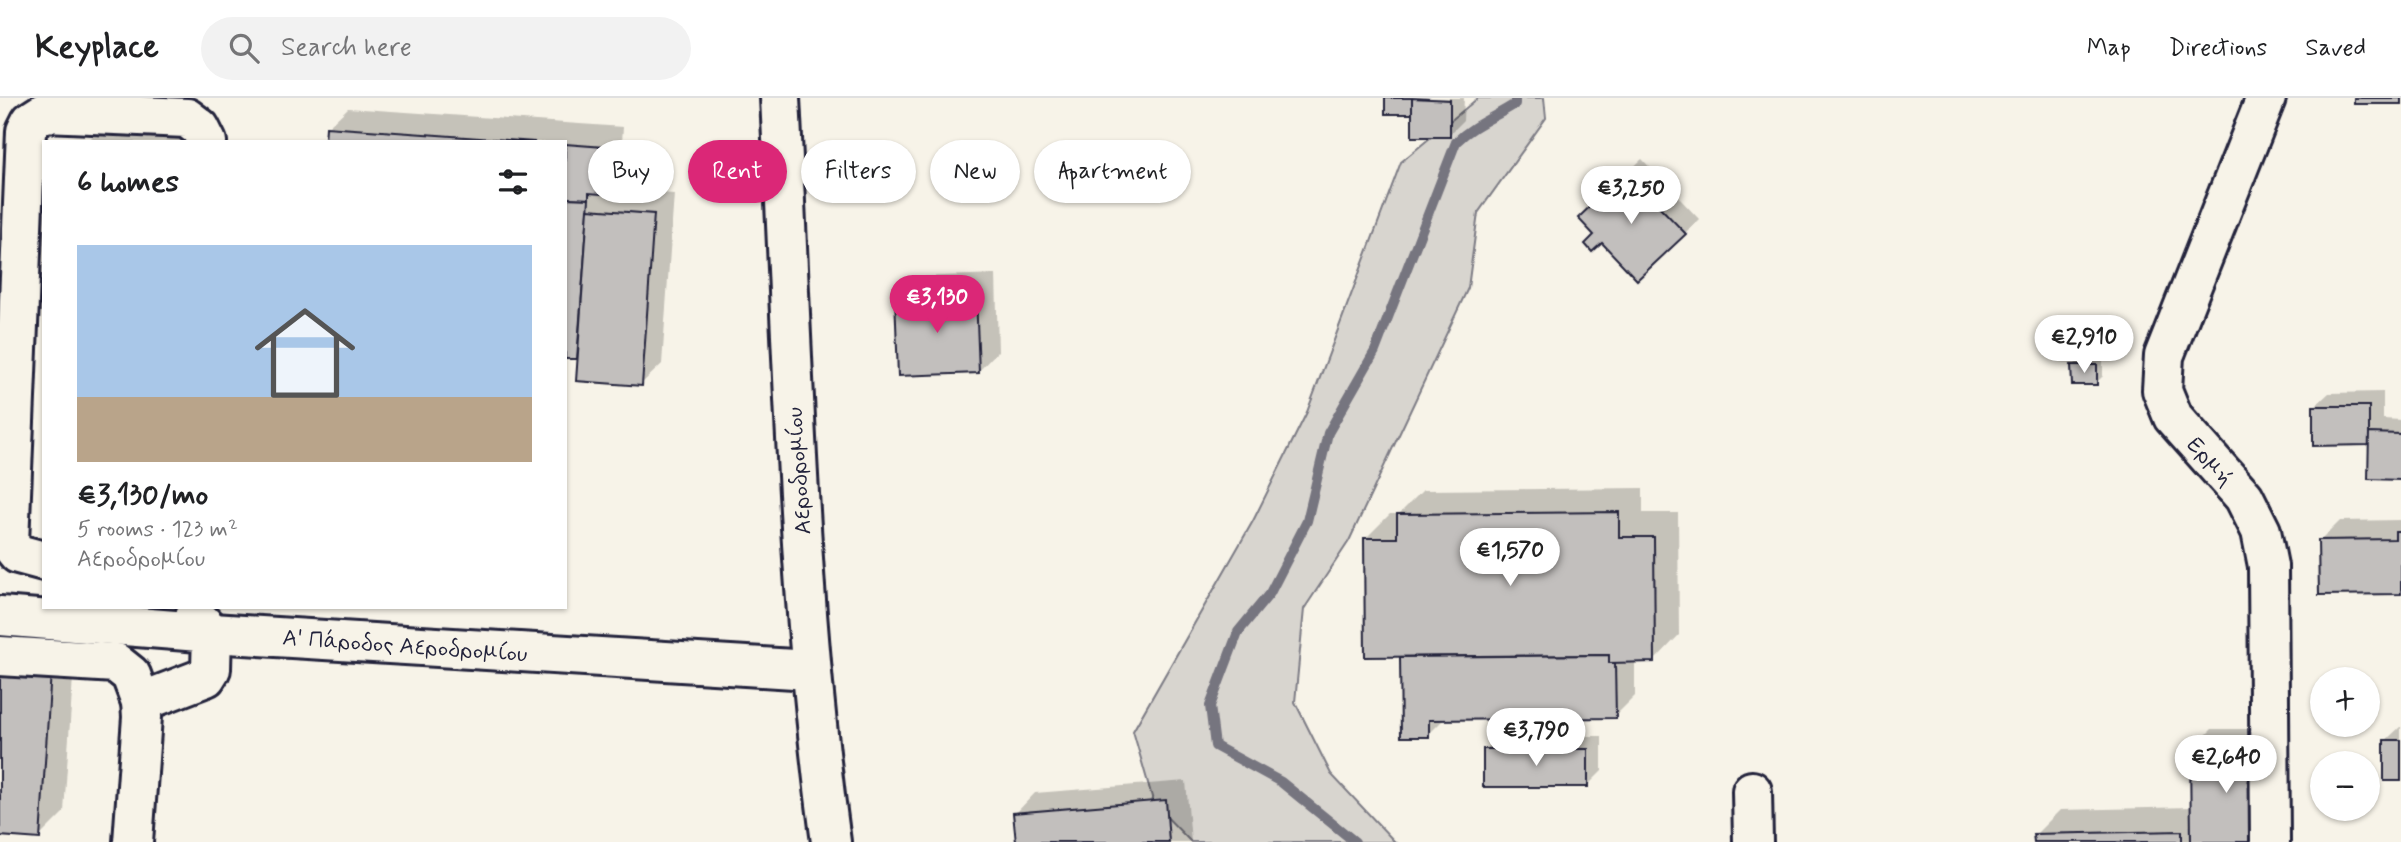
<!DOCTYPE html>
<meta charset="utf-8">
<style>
body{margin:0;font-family:Mynerve,sans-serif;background:#f2f2f2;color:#202124;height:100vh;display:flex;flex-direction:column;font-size:26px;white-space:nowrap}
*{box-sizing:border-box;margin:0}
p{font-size:23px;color:#757577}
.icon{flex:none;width:38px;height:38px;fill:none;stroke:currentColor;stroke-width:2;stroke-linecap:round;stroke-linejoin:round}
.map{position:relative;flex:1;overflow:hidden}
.drawer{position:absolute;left:42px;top:42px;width:525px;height:469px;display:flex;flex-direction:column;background:#fff;border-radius:0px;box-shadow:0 2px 5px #0004}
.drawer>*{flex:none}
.banner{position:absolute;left:588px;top:42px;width:665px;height:63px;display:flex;gap:14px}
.buttons{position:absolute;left:2310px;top:569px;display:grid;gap:14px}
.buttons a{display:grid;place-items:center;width:70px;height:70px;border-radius:50%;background:#fff;box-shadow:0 2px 5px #0004;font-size:35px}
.price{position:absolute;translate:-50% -60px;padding:0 16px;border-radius:24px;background:#fff;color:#222;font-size:23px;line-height:46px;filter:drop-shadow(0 2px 4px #0008)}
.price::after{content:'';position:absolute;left:50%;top:42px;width:21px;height:16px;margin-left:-10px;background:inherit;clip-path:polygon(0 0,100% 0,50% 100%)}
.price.selected{background:#db2777;color:#fff}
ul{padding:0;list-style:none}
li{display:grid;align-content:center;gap:14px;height:371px;padding:0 35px}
li span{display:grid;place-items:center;height:217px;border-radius:0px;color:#555}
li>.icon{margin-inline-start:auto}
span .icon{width:126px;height:126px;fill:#fffc;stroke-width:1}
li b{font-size:30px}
h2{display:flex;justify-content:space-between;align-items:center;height:84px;padding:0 35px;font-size:30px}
.chip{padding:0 24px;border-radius:32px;background:#fff;box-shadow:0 2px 5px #0004;font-size:24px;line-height:63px}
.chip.selected{background:#db2777;color:#fff}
header{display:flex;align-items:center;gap:42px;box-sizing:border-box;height:98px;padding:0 35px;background:#fff;border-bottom:2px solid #e0e0e0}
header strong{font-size:33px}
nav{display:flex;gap:38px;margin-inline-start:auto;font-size:24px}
.search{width:490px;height:63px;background:#f2f2f2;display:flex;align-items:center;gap:18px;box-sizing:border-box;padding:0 24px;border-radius:38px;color:#757577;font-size:26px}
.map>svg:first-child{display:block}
.green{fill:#d8d5cf;stroke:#7d7c85;stroke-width:2}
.shadow{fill:#0003}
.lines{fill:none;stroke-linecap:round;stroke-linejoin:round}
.stream{stroke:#76747f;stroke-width:10}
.building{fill:#c2bfbd;stroke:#22223b;stroke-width:2}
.minor-casing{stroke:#22223b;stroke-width:44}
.minor{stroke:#f7f3e8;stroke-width:38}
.labels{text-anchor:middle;stroke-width:6;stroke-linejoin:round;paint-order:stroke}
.street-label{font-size:23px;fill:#22223b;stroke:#f7f3e8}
</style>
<header>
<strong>Keyplace</strong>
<div class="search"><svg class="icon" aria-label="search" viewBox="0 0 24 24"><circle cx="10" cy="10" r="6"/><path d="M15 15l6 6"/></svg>Search here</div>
<nav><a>Map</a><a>Directions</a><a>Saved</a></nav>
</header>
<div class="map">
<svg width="2401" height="744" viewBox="0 0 2401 744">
<rect width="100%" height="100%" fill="#f7f3e8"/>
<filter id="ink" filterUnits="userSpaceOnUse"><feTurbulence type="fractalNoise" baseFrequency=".0143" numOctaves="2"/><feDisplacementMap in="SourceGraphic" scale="14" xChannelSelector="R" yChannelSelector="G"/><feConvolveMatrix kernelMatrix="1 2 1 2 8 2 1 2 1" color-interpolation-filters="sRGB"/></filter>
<g filter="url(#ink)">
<path class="green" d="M1478 0H1544L1546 20 1478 115 1468 190 1349 443 1304 511 1295 604 1331 676 1395 744H1191L1154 706 1133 633 1253 423 1307 314 1401 64Z"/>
<g class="shadow">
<path d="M1387 0H1464L1463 23 1449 37 1414 11Z"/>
<path d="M348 10 623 29 620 74 612 82 611 92 674 96 662 266 641 286 580 257 577 260 565 259V44H326L327 30Z"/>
<path d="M106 25 223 32 222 44H87Z"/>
<path d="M1642 61 1699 121 1685 135 1594 106Z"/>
<path d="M996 176 998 253 978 274 897 199 917 179Z"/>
<path d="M2080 261H2103V278L2096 285 2073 268Z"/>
<path d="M2383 294V321L2401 322V379L2371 345 2314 309 2329 295Z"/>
<path d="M1643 390V415H1678L1679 537 1655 562H1635V598L1615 618 1445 620 1428 637 1402 560 1404 557 1365 441 1390 416H1399L1423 392Z"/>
<path d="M2401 422V495L2320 443 2340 423Z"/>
<path d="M0 544 75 549 64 714 39 739 0 736Z"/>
<path d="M2400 629H2401V681L2385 643Z"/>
<path d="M2212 631H2280L2281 744H2035V737L2060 712 2192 709V651Z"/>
<path d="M1499 638H1602V673L1588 687 1485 652Z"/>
<path d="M1186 683 1191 744H1018L1015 716 1035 695Z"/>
</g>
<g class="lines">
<path class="stream" d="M1355 744 1281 684 1215 648 1210 608 1238 534 1270 495 1307 423 1328 335 1375 253 1456 44C1473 27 1495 19 1515 6V0"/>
</g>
<g class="building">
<rect x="1385" y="0" width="27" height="16"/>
<path d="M1412 0 1450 2V39H1412Z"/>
<rect x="2354" y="0" width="47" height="6"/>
<path d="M326 29 535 44H325Z"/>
<path d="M565 46 604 49 601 96 589 95V101L565 100Z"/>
<path d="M1626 74 1686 136 1637 182 1602 145 1592 154 1585 146 1594 137 1578 120Z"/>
<path d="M565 100 589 101 577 261H565Z"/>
<path d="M588 111 654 116 642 288 576 283Z"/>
<path d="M976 196 979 275 898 278 895 198Z"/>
<path d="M2071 267H2097V287H2072Z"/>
<path d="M2313 308H2369V347L2313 348Z"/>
<path d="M2369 335 2401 336V382L2368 381Z"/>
<path d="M1619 414V439H1654L1655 564 1609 565V557L1365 559 1364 440H1397V416Z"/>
<path d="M2395 433H2401V496L2319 497 2318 442 2395 441Z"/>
<path d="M1609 557V565H1615L1616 620 1429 622V639H1401L1400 559Z"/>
<path d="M0 570 51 573 40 741 0 738Z"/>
<rect x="2384" y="642" width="17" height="41"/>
<path d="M2260 650 2262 744H2191L2190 651Z"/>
<rect x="1483" y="651" width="105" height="38"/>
<path d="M1166 702 1169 744H1016L1013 715Z"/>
<path d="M2182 733V744H2034L2033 736Z"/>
</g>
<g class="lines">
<g class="minor-casing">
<g id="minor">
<path d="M780 0C793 248 797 497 831 744"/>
<path d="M2266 0 2164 258 2162 292 2173 319 2244 399 2261 433 2268 468 2270 744"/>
<path d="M44 463 18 456 9 445 26 33 31 23 45 14 187 20 200 30 207 44"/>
<path d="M0 518 212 535 810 572"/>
<path d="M0 558 116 565 131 577 141 604 142 619 133 744"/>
<path d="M141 604 206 579 211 571 212 535 195 518"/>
<path d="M1752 693 1753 744"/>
</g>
</g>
<use href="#minor" class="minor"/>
</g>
</g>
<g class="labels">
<g class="street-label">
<text transform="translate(2211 363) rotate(48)" y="8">Ερμή</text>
<text transform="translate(798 373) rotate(-94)" y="8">Αεροδρομίου</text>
<text transform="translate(405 547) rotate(4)" y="8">Α' Πάροδος Αεροδρομίου</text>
</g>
</g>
</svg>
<div class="buttons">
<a>+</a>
<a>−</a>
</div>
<b class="price" style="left:1631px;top:128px">€3,250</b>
<b class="price selected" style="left:937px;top:237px">€3,130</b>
<b class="price" style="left:2084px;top:277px">€2,910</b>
<b class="price" style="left:1510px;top:490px">€1,570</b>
<b class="price" style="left:1536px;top:670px">€3,790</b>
<b class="price" style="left:2226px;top:697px">€2,640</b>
<div class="banner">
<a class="chip">Buy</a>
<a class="chip selected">Rent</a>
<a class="chip">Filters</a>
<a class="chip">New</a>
<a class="chip">Apartment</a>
</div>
<section class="drawer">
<h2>6 homes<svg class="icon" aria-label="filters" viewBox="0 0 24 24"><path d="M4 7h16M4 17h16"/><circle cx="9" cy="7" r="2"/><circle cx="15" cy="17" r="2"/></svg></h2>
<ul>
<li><span style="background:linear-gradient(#a9c7e8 70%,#b9a48a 0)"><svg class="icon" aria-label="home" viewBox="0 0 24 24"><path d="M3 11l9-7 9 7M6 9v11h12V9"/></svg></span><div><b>€3,130/mo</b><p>5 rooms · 123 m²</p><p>Αεροδρομίου</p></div></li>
</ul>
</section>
</div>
